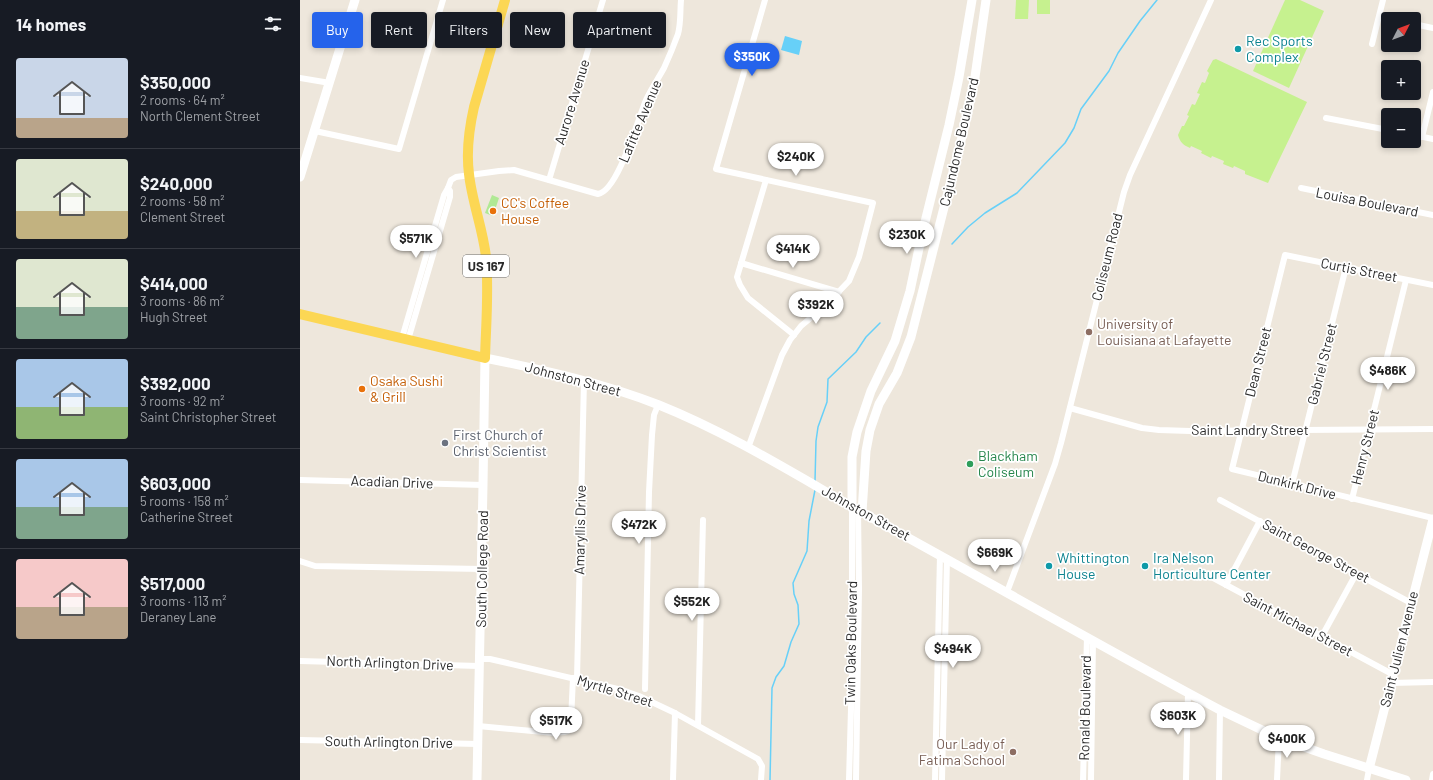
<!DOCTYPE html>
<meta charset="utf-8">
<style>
body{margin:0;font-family:Barlow,sans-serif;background:#242831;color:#f1f3f6;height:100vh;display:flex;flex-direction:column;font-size:15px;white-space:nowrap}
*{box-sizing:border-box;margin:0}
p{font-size:13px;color:#9ea1a6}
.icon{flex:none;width:22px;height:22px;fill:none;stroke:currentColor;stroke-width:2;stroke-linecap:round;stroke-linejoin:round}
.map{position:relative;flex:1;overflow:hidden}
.details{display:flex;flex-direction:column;background:#171b24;width:300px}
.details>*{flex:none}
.top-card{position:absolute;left:12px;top:12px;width:380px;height:36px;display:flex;gap:8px}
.needle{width:26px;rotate:48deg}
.buttons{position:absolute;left:1081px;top:12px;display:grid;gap:8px}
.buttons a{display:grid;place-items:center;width:40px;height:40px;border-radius:4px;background:#171b24;box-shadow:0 2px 6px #0003;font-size:20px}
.price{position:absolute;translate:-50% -34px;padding:0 9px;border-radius:14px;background:#fff;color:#222;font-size:13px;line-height:26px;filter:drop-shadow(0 1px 2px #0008)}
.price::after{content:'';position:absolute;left:50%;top:24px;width:12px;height:9px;margin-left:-6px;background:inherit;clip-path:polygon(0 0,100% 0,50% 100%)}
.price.active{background:#2563eb;color:#fff}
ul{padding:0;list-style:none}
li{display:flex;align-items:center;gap:12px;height:100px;padding:0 16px}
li+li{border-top:1px solid #363941}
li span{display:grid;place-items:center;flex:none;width:112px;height:80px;border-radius:4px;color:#555}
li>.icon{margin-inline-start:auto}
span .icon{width:48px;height:48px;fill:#fffc;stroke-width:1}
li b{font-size:17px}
h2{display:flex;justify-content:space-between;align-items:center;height:48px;padding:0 16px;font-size:17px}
.tag{padding:0 14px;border-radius:4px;background:#171b24;box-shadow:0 2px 6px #0003;font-size:14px;line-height:36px}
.tag.active{background:#2563eb;color:#fff}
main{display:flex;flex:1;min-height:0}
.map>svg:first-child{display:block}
.green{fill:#b0e994}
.pitch{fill:#c6f18f}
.water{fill:#67d0f8}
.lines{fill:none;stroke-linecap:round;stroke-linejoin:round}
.stream{stroke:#67d0f8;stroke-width:1.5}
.street{stroke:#fff;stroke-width:6}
.secondary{stroke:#fff;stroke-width:9}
.primary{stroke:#fcd754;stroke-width:10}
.culture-dot{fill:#0f9aa8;stroke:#fff;stroke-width:1.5}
.food-dot{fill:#e8710a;stroke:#fff;stroke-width:1.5}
.education-dot{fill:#8d6e63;stroke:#fff;stroke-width:1.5}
.worship-dot{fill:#6b7280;stroke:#fff;stroke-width:1.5}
.leisure-dot{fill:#2e9e5b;stroke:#fff;stroke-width:1.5}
.labels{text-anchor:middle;stroke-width:3.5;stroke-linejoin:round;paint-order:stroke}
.shield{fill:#fff;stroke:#6b6b6b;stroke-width:1}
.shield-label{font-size:13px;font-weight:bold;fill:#2b2b2b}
.culture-label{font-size:14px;fill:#0d838f;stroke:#fff;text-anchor:start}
.street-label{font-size:14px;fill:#2b2b2b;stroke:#fff}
.food-label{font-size:14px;fill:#c56008;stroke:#fff;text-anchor:start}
.education-label{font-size:14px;fill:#785e54;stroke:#fff;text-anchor:start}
.worship-label{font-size:14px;fill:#5b616d;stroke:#fff;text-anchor:start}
.leisure-label{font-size:14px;fill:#27864d;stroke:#fff;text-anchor:start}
</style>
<main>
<section class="details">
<h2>14 homes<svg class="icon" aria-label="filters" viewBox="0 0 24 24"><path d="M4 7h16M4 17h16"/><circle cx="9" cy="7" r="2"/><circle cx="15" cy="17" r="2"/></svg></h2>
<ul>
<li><span style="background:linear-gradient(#c9d6e8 75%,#b9a48a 0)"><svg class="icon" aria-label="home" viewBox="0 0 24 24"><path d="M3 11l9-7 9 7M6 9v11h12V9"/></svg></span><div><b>$350,000</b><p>2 rooms · 64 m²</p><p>North Clement Street</p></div></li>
<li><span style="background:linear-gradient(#dfe7d0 65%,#c2b280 0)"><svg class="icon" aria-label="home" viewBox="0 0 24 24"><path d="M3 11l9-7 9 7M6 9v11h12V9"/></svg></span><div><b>$240,000</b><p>2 rooms · 58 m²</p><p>Clement Street</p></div></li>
<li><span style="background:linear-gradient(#dfe7d0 60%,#7fa58c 0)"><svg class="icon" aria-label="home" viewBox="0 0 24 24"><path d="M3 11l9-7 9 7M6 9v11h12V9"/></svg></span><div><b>$414,000</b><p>3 rooms · 86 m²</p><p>Hugh Street</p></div></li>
<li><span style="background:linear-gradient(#a9c7e8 60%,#8fb573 0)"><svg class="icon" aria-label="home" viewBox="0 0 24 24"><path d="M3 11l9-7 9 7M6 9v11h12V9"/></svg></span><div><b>$392,000</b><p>3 rooms · 92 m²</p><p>Saint Christopher Street</p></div></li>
<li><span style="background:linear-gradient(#a9c7e8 60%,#7fa58c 0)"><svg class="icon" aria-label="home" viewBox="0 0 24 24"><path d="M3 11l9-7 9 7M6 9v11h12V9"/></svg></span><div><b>$603,000</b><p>5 rooms · 158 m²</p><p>Catherine Street</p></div></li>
<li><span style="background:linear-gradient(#f6c9c9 60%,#b9a48a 0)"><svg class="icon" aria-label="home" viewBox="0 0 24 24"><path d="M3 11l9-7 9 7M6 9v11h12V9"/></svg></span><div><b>$517,000</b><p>3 rooms · 113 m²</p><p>Deraney Lane</p></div></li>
</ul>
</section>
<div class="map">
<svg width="1133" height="780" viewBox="0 0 1133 780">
<rect width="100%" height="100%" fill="#eee7dc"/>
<path class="green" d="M192 195 199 198 193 216 185 213Z"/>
<g class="pitch">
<path d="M716 0H729L728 19H715Z"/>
<rect x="737" y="0" width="13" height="14"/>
<path d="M985 0H1000L1024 11 989 88 953 71Z"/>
<path d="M916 59 1007 102 968 183 945 174V171L934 166 933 168 923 164 924 161 912 156 911 158 901 153 902 151 891 146 890 148C883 145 880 142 878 135L882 126H884L889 116 887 115 892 104 895 105 900 94 897 93 902 82 905 83 909 73 907 71 913 60Z"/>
</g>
<path class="water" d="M485 36 502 41 499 55 481 50Z"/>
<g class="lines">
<g class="stream">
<path d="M652 244 668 227 685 213 717 193 765 143 774 128 781 109 809 71 818 53 840 21 857 0"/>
<path d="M515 481 516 441 518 427 527 402 528 379 556 352 566 337 580 323"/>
<path d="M470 780 472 688 476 677 484 666 491 642 499 624 498 605 494 594 493 583 507 551 509 521 515 490"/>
</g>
<g class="street">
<path d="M1079 17 1090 19"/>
<path d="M1114 24 1133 28"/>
<path d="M1072 44 1083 0"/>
<path d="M0 78 30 83"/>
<path d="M1026 118 1088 130"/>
<path d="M15 131 99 149 143 0"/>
<path d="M1114 135 1133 139"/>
<path d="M1122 137 1133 92"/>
<path d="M249 180 303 0"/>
<path d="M466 180 437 277 440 285 448 298 494 335"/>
<path d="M1001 188 1133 215"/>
<path d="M441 263 539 292"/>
<path d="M1133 285 985 255 932 469 1133 518"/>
<path d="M102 338 144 195 148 188"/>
<path d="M108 340 150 197V191L148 188 151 180 156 177 199 171 214 170 298 194C318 191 338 119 346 100 351 89 358 79 364 68 369 57 374 45 378 34 381 23 380 11 381 0"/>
<path d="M770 408 842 428 859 430 890 431 1133 429"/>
<path d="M448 448 482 355 490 340 501 326 526 305 549 281 559 257 573 203 416 169 465 0"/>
<path d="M0 480 183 485"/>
<path d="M992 484 1046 267"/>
<path d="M1052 499 1106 280"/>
<path d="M920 500 1111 603"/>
<path d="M0 561 15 566 182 569"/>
<path d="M904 573 1092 674"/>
<path d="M926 585 960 521"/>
<path d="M707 592 755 464 761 443 824 192 830 175 911 0"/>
<path d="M1022 636 1056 574"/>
<path d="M180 659H190L322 690 339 696 375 713 458 759 462 766 461 780"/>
<path d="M0 661 179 666"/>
<path d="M277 679 284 380"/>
<path d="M1091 683 1133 682"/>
<path d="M345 689 349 492 352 435 354 415 358 405"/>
<path d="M398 725 403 520"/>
<path d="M178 726 254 733 264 732 268 731 271 720 273 678"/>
<path d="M0 740 178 744"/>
<path d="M373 780 375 713"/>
<path d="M549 780 552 673V506"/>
<path d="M556 780 559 589 558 509"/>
<path d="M635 780 640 555"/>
<path d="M642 780 647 558"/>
<path d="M783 780 787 637"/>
<path d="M791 780 793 640"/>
<path d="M886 780 888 693"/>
<path d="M919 780 920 710"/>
<path d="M977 780 979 738"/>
<path d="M1067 780 1069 769"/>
<path d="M1132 780 1133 774"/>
</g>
<g class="secondary">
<path d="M0 177 55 0"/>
<path d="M552 506V457L557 432 571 391 595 341 610 291 622 234 649 125 659 77 672 0"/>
<path d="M562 512 566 451 570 430 579 404 597 373 611 337 665 125 675 77 686 0"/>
<path d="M1069 769 1133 519"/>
<path d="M177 780 183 485 185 358C244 370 303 383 359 405 431 434 496 475 563 513 682 578 800 646 920 710L979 738 1024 754 1106 780"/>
</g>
<path class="primary" d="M0 314 185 358C186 324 189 291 186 257 183 229 172 202 169 174 166 151 169 129 174 107L205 0"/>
</g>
<g class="culture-dot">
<circle cx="938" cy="49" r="4"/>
<circle cx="749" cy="566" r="4"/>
<circle cx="845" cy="566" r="4"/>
</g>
<g class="food-dot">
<circle cx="193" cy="211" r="4"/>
<circle cx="62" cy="389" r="4"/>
</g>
<g class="education-dot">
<circle cx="789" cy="332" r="4"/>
<circle cx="713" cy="752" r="4"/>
</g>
<circle class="worship-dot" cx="145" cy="443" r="4"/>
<circle class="leisure-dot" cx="670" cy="464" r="4"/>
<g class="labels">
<rect class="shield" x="163" y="255" width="46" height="22" rx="3"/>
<g class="shield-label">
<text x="186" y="271">US 167</text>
</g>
<g class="culture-label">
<text x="946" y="46">Rec Sports<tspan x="946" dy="16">Complex</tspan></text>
<text x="757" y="563">Whittington<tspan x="757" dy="16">House</tspan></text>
<text x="853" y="563">Ira Nelson<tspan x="853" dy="16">Horticulture Center</tspan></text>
</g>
<g class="street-label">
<text transform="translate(272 102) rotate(-73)" y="5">Aurore Avenue</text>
<text transform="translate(340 121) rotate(-67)" y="5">Lafitte Avenue</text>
<text transform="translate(659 142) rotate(-77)" y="5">Cajundome Boulevard</text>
<text transform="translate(1067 202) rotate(11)" y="5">Louisa Boulevard</text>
<text transform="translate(807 257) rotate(-76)" y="5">Coliseum Road</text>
<text transform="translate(1059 270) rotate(11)" y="5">Curtis Street</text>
<text transform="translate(958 362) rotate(-76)" y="5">Dean Street</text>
<text transform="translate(1022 364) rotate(-76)" y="5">Gabriel Street</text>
<text transform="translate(273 379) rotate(15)" y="5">Johnston Street</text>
<text x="950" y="435">Saint Landry Street</text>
<text transform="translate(1065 447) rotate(-76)" y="5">Henry Street</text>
<text transform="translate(92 482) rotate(2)" y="5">Acadian Drive</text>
<text transform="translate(997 485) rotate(14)" y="5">Dunkirk Drive</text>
<text transform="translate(566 513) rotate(29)" y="5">Johnston Street</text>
<text transform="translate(280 530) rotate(-89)" y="5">Amaryllis Drive</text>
<text transform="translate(1016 551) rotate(28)" y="5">Saint George Street</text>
<text transform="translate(182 569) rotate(-89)" y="5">South College Road</text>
<text transform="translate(998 624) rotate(28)" y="5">Saint Michael Street</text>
<text transform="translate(551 643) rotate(-89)" y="5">Twin Oaks Boulevard</text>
<text transform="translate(1099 649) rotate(-76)" y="5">Saint Julien Avenue</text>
<text transform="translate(90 663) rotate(2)" y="5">North Arlington Drive</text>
<text transform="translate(315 691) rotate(17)" y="5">Myrtle Street</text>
<text transform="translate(785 708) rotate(-89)" y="5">Ronald Boulevard</text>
<text transform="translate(89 742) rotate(1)" y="5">South Arlington Drive</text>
</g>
<g class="food-label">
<text x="201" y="208">CC's Coffee<tspan x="201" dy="16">House</tspan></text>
<text x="70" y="386">Osaka Sushi<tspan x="70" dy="16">&amp; Grill</tspan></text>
</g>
<g class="education-label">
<text x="797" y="329">University of<tspan x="797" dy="16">Louisiana at Lafayette</tspan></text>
<text x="705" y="749" text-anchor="end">Our Lady of<tspan x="705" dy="16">Fatima School</tspan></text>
</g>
<g class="worship-label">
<text x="153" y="440">First Church of<tspan x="153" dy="16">Christ Scientist</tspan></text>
</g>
<g class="leisure-label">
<text x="678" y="461">Blackham<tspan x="678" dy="16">Coliseum</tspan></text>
</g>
</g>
</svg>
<div class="buttons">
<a><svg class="needle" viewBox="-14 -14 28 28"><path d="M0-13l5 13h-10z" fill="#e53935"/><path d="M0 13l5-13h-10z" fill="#9ea1a6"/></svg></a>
<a>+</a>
<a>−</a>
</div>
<b class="price active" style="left:452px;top:77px">$350K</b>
<b class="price" style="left:496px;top:177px">$240K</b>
<b class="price" style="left:607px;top:255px">$230K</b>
<b class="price" style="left:116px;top:259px">$571K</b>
<b class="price" style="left:493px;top:269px">$414K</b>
<b class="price" style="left:516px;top:325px">$392K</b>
<b class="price" style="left:1088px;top:391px">$486K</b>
<b class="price" style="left:339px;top:545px">$472K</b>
<b class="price" style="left:695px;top:573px">$669K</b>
<b class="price" style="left:392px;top:622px">$552K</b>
<b class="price" style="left:653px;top:669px">$494K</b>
<b class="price" style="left:878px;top:736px">$603K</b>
<b class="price" style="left:256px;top:741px">$517K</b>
<b class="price" style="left:987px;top:759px">$400K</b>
<div class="top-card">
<a class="tag active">Buy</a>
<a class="tag">Rent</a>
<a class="tag">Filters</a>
<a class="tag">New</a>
<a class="tag">Apartment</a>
</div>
</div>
</main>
